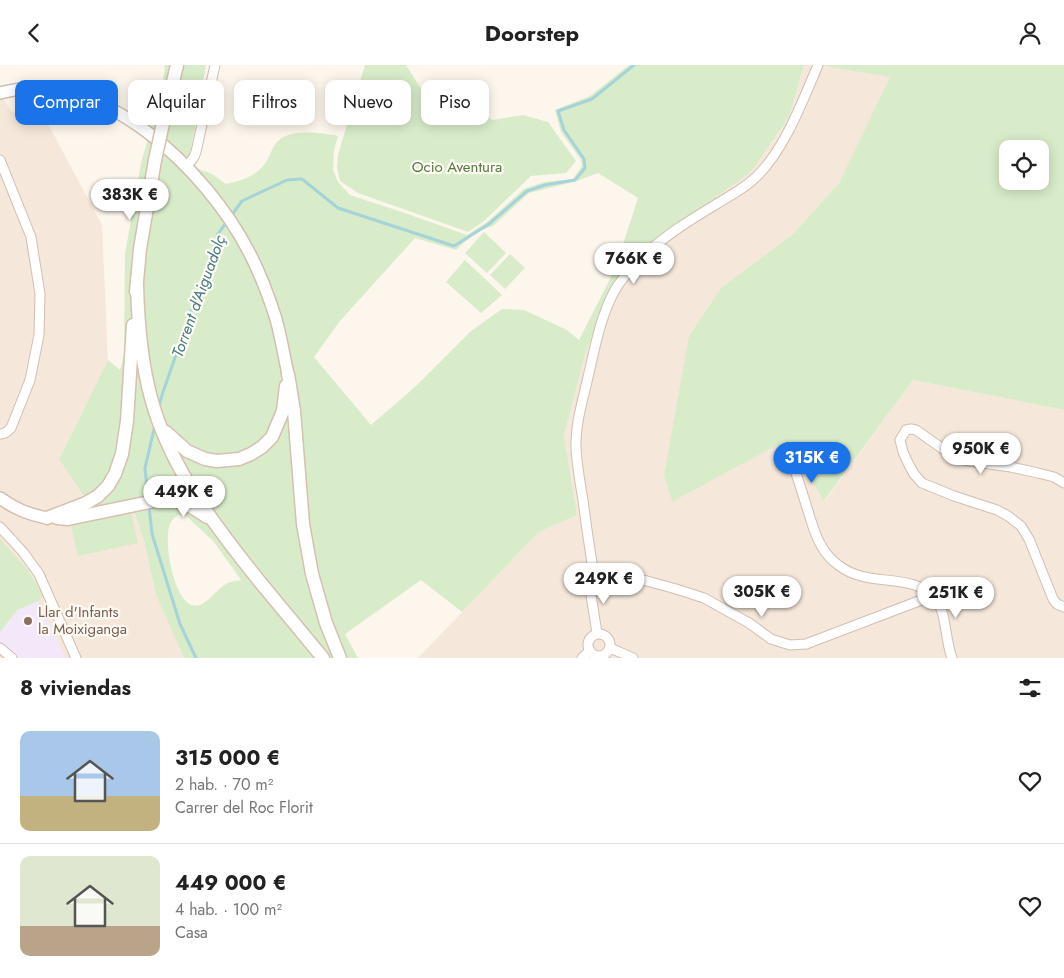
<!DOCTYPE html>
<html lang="es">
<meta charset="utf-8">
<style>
body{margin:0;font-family:Jost,sans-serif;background:#f2f2f2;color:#222;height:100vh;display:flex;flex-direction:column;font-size:19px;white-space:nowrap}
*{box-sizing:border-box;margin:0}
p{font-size:16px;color:#767676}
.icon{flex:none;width:28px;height:28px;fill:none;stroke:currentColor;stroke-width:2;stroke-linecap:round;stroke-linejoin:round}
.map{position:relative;height:593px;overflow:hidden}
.details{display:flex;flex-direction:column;background:#fff;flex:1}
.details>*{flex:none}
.guide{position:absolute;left:15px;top:15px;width:500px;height:45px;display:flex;gap:10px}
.buttons{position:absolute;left:999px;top:75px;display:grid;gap:10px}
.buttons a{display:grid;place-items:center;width:50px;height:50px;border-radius:10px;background:#fff;box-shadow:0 2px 12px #0003;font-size:25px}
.price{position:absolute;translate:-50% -42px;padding:0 11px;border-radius:18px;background:#fff;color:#222;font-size:16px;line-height:32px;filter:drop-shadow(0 1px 2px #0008)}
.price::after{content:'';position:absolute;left:50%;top:30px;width:15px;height:11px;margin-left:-8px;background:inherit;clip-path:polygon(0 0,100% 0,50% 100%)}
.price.selected{background:#1a73e8;color:#fff}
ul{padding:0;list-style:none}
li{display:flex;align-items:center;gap:15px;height:125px;padding:0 20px}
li+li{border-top:1px solid #e0e0e0}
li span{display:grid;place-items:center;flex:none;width:140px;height:100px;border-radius:10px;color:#555}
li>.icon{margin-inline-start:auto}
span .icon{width:60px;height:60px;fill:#fffc;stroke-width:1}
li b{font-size:21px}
h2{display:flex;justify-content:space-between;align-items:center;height:60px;padding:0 20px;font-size:21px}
.tag{padding:0 18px;border-radius:10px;background:#fff;box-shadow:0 2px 12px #0003;font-size:18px;line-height:45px}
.tag.selected{background:#1a73e8;color:#fff}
header{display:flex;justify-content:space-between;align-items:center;height:65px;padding:0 20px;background:#fff;font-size:22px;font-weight:700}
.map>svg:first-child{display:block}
.residential{fill:#f5e8da}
.education{fill:#f3e8fa}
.green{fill:#d8ecc9;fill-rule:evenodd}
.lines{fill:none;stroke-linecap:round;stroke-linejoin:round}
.stream{stroke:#a5d3da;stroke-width:3}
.minor-casing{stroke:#d1beb0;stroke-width:11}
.tertiary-casing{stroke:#d1beb0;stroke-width:14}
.secondary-casing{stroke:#d6c0b0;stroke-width:15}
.minor{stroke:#fff;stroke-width:9}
.tertiary{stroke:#fff;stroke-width:11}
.secondary{stroke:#fff;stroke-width:12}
.secondary-bridge-casing{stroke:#d6c0b0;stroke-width:15;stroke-linecap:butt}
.secondary-bridge{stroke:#fff;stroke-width:12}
.education-dot{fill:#8d6e63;stroke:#fffaf3;stroke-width:2}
.labels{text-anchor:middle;stroke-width:4.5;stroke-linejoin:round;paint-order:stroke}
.park-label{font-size:15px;fill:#537a41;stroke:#fffaf3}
.education-label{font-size:15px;fill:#785e54;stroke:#fffaf3;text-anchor:start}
.water-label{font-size:16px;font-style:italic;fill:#437c86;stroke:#fffaf3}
</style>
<header><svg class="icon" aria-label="back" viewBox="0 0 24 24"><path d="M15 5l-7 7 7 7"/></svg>Doorstep<svg class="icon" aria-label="person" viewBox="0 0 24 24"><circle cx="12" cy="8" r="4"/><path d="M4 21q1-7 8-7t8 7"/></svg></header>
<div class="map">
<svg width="1064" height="593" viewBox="0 0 1064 593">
<rect width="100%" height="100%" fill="#fdf6ec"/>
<g class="residential">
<path d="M804 0H817L891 12 839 118 792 170 722 222 674 358 664 410 672 437 774 381 794 385 825 436 913 315 1064 345V593H418L539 467 577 450 564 370 585 290 610 227 627 196 751 107 789 52Z"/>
<path d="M0 29 12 47 28 41 41 46 102 160 108 295 59 394 134 446 144 476 156 530 184 593H0Z"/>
</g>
<path class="education" d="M38 536 66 593H20L0 577V567L18 545Z"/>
<g class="green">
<path d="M165 0H206L188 100 212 109 226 119C243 116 259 110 268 94 271 88 273 81 277 77 290 63 322 68 338 71L334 85 333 105 338 117 350 130 405 148 467 170 487 157 524 124 544 117 573 114 582 101 581 95 561 67 555 45 590 31 629 0H804L789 52 751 107 627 196 610 227 585 290 564 370 577 450 539 467 462 547 421 515 345 569 358 593H184L156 530 144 476 134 446 92 443 59 394 108 295 120 305 124 290 125 189 141 98 162 25ZM598 108 638 133 615 204 579 275 567 265 524 245 502 244 471 266 415 322 371 360 314 292 340 256 415 173 456 185C467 175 478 165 493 161L529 128 577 116ZM183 448 214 477 241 515C236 516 231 516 226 519 216 524 205 545 191 540 173 533 162 472 171 457 174 452 178 450 183 448Z"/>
<path d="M365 0H406L436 47 471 37 492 55 523 50 548 57 576 96 566 108 531 111 484 156 468 167 358 128 340 116 337 102 338 90Z"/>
<path d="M817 0H1064V345L913 315 824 436 794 385 775 381 672 437 664 410 689 271 722 222 792 170 839 118 890 12ZM1008 84H1040V116H1008Z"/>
<path d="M484 167 506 188 487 208 465 188Z"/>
<path d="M510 189 525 203 505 224 490 210Z"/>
<path d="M465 195 502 230 481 248 446 217Z"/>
<path d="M131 447 138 478 78 491 71 461Z"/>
<path d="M0 474 27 504 44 530 38 536 17 545 0 567Z"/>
</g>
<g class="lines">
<g class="stream">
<path d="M159 341 162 330 218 169 242 136 287 115 302 114 338 143 454 181 489 159 527 126 545 120 575 115 585 103 584 94 564 65 558 46 592 34 634 0"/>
<path d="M148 435 145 403 155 360"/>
<path d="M149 441 152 469 180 559 196 593"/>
</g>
<g class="minor-casing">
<g id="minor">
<path d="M0 95 31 172 40 229 39 270 30 315 11 363 5 368 0 369"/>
<path d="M187 101 194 92 196 87 215 0"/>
<path d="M789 388C796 407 802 427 808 446 812 458 815 471 822 482 830 496 845 507 861 511 884 518 919 512 936 534 947 550 945 575 952 593"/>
<path d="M1064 418 1054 412 1038 408 1011 402 982 398 964 395 943 384 916 365 911 364 906 365 900 375 903 387 908 398 914 409 922 418 954 431 997 445 1008 451 1021 461 1029 474 1053 534 1057 539 1064 542"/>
<path d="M0 462 23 487 39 509 76 593"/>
<path d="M594 511H622L647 516 676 524 704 533 749 558 771 574 790 580 806 579 932 531"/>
<path d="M597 568 590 524 594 511C590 485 586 460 583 435 580 418 577 400 576 383 575 359 583 335 588 312 595 283 600 252 615 225 623 211 636 199 647 188 667 169 692 154 715 140 729 131 744 124 756 112 784 86 803 35 818 0"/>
<circle cx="599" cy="580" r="11"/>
<path d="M0 583 12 593"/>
<path d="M610 583 633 593"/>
<path d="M582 593 590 586"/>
</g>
</g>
<g class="tertiary-casing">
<g id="tertiary">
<path d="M0 28C101 0 207 106 249 187 259 206 269 232 276 254 281 272 284 291 288 309"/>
<path d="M0 433C15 444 28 449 47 453"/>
</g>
</g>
<g class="secondary-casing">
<g id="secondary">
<path d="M162 63 177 0"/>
<path d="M137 220C138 258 141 296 151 333 170 403 215 461 260 517 281 542 302 568 323 593"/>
<path d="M136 227 140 184 155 95"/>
<path d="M288 309 294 346 303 459 312 509 326 558 340 593"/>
<path d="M166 367 187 386 205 394 217 396 239 394 251 389 262 382 272 372 283 346 286 321"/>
<path d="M47 453 86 438 98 431 108 421 115 409 122 389 127 356 133 260"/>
<path d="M57 453 68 454 164 434C183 435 192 442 207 452"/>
</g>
</g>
<use href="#minor" class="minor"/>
<use href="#tertiary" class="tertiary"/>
<use href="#secondary" class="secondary"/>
<g class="secondary-bridge-casing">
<path id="secondary-bridge" d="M155 95 162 63"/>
</g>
<use href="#secondary-bridge" class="secondary-bridge"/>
</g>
<circle class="education-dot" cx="28" cy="556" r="5"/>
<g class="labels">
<g class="park-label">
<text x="457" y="107">Ocio Aventura</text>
</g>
<g class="education-label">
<text x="38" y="552">Llar d'Infants<tspan x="38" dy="17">la Moixiganga</tspan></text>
</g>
<g class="water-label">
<text transform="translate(198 231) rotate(-70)" y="6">Torrent d'Aiguadolç</text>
</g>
</g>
</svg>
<div class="buttons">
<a><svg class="icon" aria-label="locate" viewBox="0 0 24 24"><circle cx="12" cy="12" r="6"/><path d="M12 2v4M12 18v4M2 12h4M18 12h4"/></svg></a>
</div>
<b class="price" style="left:130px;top:156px">383K €</b>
<b class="price" style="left:634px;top:220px">766K €</b>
<b class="price" style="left:981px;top:410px">950K €</b>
<b class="price selected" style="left:812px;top:419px">315K €</b>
<b class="price" style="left:184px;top:453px">449K €</b>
<b class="price" style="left:604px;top:540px">249K €</b>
<b class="price" style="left:762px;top:553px">305K €</b>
<b class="price" style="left:956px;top:554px">251K €</b>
<div class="guide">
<a class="tag selected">Comprar</a>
<a class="tag">Alquilar</a>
<a class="tag">Filtros</a>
<a class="tag">Nuevo</a>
<a class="tag">Piso</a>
</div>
</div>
<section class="details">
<h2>8 viviendas<svg class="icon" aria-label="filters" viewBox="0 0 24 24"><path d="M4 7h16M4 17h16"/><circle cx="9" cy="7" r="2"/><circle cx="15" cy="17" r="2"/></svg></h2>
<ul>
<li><span style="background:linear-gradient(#a9c7e8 65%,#c2b280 0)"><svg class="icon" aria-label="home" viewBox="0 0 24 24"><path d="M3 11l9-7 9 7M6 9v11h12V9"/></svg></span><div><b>315 000 €</b><p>2 hab. · 70 m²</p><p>Carrer del Roc Florit</p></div><svg class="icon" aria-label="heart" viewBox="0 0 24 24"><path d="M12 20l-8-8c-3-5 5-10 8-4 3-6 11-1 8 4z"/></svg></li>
<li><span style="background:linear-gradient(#dfe7d0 70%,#b9a48a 0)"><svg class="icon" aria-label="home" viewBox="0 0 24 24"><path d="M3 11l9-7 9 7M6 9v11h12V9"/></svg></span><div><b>449 000 €</b><p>4 hab. · 100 m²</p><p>Casa</p></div><svg class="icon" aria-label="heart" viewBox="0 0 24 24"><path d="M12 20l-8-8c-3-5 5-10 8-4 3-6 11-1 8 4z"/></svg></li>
</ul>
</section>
